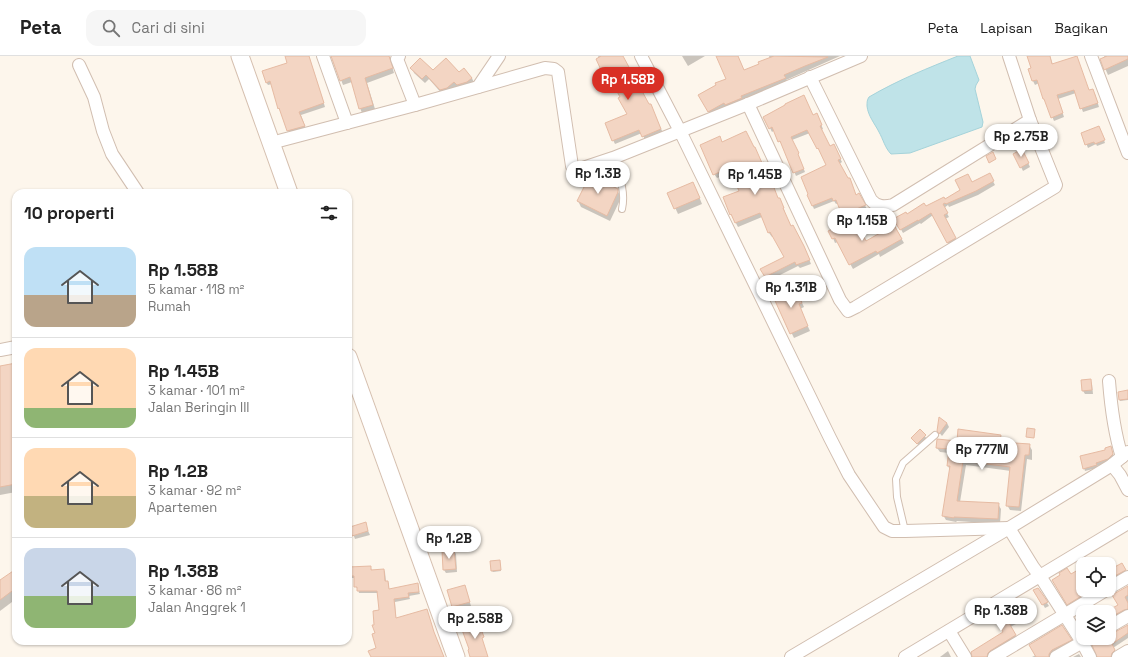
<!DOCTYPE html>
<html lang="id">
<meta charset="utf-8">
<style>
body{margin:0;font-family:"Space Grotesk",sans-serif;background:#f6f6f6;color:#222;height:100vh;display:flex;flex-direction:column;font-size:15px;white-space:nowrap}
*{box-sizing:border-box;margin:0}
p{font-size:13px;color:#767676}
.icon{flex:none;width:22px;height:22px;fill:none;stroke:currentColor;stroke-width:2;stroke-linecap:round;stroke-linejoin:round}
.map{position:relative;flex:1;overflow:hidden}
.sheet{position:absolute;left:12px;top:133px;width:340px;height:456px;display:flex;flex-direction:column;background:#fff;border-radius:12px;box-shadow:0 1px 3px #0004}
.sheet>*{flex:none}
.controls{position:absolute;left:1076px;top:501px;display:grid;gap:8px}
.controls a{display:grid;place-items:center;width:40px;height:40px;border-radius:8px;background:#fff;box-shadow:0 1px 3px #0004;font-size:20px}
.price{position:absolute;translate:-50% -34px;padding:0 9px;border-radius:14px;background:#fff;color:#222;font-size:13px;line-height:26px;filter:drop-shadow(0 1px 2px #0008)}
.price::after{content:'';position:absolute;left:50%;top:24px;width:12px;height:9px;margin-left:-6px;background:inherit;clip-path:polygon(0 0,100% 0,50% 100%)}
.price.active{background:#d93025;color:#fff}
ul{padding:0;list-style:none}
li{display:flex;align-items:center;gap:12px;height:100px;padding:0 12px}
li+li{border-top:1px solid #e0e0e0}
li span{display:grid;place-items:center;flex:none;width:112px;height:80px;border-radius:12px;color:#555}
li>.icon{margin-inline-start:auto}
span .icon{width:48px;height:48px;fill:#fffc;stroke-width:1}
li b{font-size:17px}
h2{display:flex;justify-content:space-between;align-items:center;height:48px;padding:0 12px;font-size:17px}
header{display:flex;align-items:center;gap:24px;box-sizing:border-box;height:56px;padding:0 20px;background:#fff;border-bottom:1px solid #e0e0e0}
header strong{font-size:19px}
nav{display:flex;gap:22px;margin-inline-start:auto;font-size:14px}
.search{width:280px;height:36px;background:#f6f6f6;display:flex;align-items:center;gap:10px;box-sizing:border-box;padding:0 14px;border-radius:12px;color:#767676;font-size:15px}
.map>svg:first-child{display:block}
.water{fill:#bfe3e8;stroke:#a5d3da}
.shadow{fill:#0003}
.building{fill:#f3d5c3;stroke:#e6bba3}
.lines{fill:none;stroke-linecap:round;stroke-linejoin:round}
.lane-casing{stroke:#d1beb0;stroke-width:8}
.street-casing{stroke:#d1beb0;stroke-width:14}
.secondary-casing{stroke:#d6c0b0;stroke-width:19}
.lane{stroke:#fff;stroke-width:6}
.street{stroke:#fff;stroke-width:12}
.secondary{stroke:#fff;stroke-width:17}
</style>
<header>
<strong>Peta</strong>
<div class="search"><svg class="icon" aria-label="search" viewBox="0 0 24 24"><circle cx="10" cy="10" r="6"/><path d="M15 15l6 6"/></svg>Cari di sini</div>
<nav><a>Peta</a><a>Lapisan</a><a>Bagikan</a></nav>
</header>
<div class="map">
<svg width="1128" height="601" viewBox="0 0 1128 601">
<rect width="100%" height="100%" fill="#fdf6ec"/>
<path class="water" d="M958 0H970L979 24 976 29 975 33 983 66 982 71 910 97 891 98C885 92 883 83 879 76 875 68 868 60 867 50 867 46 867 44 869 41 898 24 928 12 958 0Z"/>
<g class="shadow">
<path d="M288 0H309L325 51 301 59 306 73 290 78 279 52 272 28 268 29 266 26 289 7Z"/>
<path d="M332 0H389L394 17 367 27 375 53 362 57 360 52 352 26 343 29Z"/>
<path d="M598 0H622L649 50 652 53 663 77 645 84 642 77 615 88 613 84 628 59 622 42 608 16 604 18 602 14 597 3 599 2Z"/>
<path d="M682 0H705L688 10Z"/>
<path d="M717 0H738L744 15 761 9 770 3 769 0H840L786 24 787 27 711 60 699 39 727 23Z"/>
<path d="M1028 0H1050L1053 9 1089 35 1095 38 1099 51 1083 56 1076 37 1058 43 1064 61 1054 65 1039 27 1035 29 1033 25 1029 14 1032 12Z"/>
<path d="M1104 0H1127L1128 3V10L1108 19 1101 3 1105 2Z"/>
<path d="M412 12 459 18 472 22 474 27 461 34 457 30 450 37 443 39 429 23 425 27 414 17Z"/>
<path d="M813 60 818 61 823 73 821 74 830 91 835 93 842 106 839 108 856 140 859 139 867 153 845 161 839 147 836 148 834 145 814 153 808 139 828 110 820 95 810 77 792 84 805 116 796 120 782 88 779 85 775 74 772 76 765 62Z"/>
<path d="M1100 74 1105 87 1097 90 1096 88 1088 92 1082 77Z"/>
<path d="M719 81 722 87 778 143H780L785 156H784L791 172 793 171 806 195 811 208 800 212 798 210 768 225 762 213 785 202 773 180 772 181 769 177 762 161 738 171 731 158 725 142 740 136 732 116 717 122 714 118Z"/>
<path d="M1024 98 1030 111 1023 115 1021 111Z"/>
<path d="M989 118 995 129 978 139 949 151 948 149 944 152 949 161 945 163 957 186 950 190 933 159 921 168 920 167 903 177 895 163 907 160 945 145 972 127Z"/>
<path d="M696 133 702 148 678 158 669 138Z"/>
<path d="M617 134 620 139 621 142 610 165 581 151 578 145Z"/>
<path d="M894 170 904 187 880 201 879 198 853 213 838 186 835 187 830 175 854 177 866 186Z"/>
<path d="M796 234 804 251 800 253 810 275 794 282 773 239Z"/>
<path d="M16 308V436L0 439V311Z"/>
<path d="M1090 324 1092 328 1093 338H1085L1083 335 1082 325Z"/>
<path d="M1128 335V344L1120 345V344Z"/>
<path d="M947 367 949 371 942 380 938 375Z"/>
<path d="M920 374 927 383 920 391 912 382Z"/>
<path d="M1000 380 1003 385V387L1029 389 1032 394V404L1027 403 1021 455 1010 454 1007 449 1011 415 966 409 960 446 998 448 1001 453 1000 468 957 465 956 466 946 464 943 459 950 414 948 410 949 397 940 396 937 392 958 386Z"/>
<path d="M1111 391 1114 401 1108 406 1097 410V412L1085 415 1084 412Z"/>
<path d="M365 468 370 479 355 483 351 472Z"/>
<path d="M454 495 456 498 457 516 446 517 444 514Z"/>
<path d="M500 507 501 515 493 516 492 515Z"/>
<path d="M1121 508 1127 518 1109 527V515Z"/>
<path d="M348 512H371L372 515 384 514 385 516 386 526H388L389 528V534L417 529 420 538 409 540 410 543 395 546 396 562 435 579 444 601H372L377 593 376 577 381 555 378 537H359L358 533 355 530V522H348Z"/>
<path d="M1083 512V534H1091L1093 537 1070 551 1053 525 1070 519Z"/>
<path d="M16 514V543L0 555V526Z"/>
<path d="M465 530 471 550 455 554 449 535Z"/>
<path d="M1128 531V556L1109 567V556H1107L1119 549Z"/>
<path d="M1038 533 1049 550 1045 552 1035 535Z"/>
<path d="M1024 551 1030 561 1010 571 1017 583 989 601H974L1004 576 1005 561Z"/>
<path d="M1062 570 1073 587 1051 601H1032L1036 599Z"/>
<path d="M1128 570V582L1113 592 1116 598 1113 601H1098L1096 582H1109V579Z"/>
<path d="M948 595 951 601H940Z"/>
<path d="M1079 598 1081 601H1073Z"/>
</g>
<g class="building">
<path d="M285 0H309L324 47 299 56 305 70 287 75 279 52 278 53 270 25 266 27 262 15 287 7Z"/>
<path d="M331 0H389L393 12 365 22 373 49 359 53 350 21 340 25Z"/>
<path d="M601 0H623L649 48H651L661 73 642 81 639 74 612 85 605 67 627 58 618 42 620 41 605 13 601 14 596 3Z"/>
<path d="M716 0H738L744 14 759 8 758 6 774 0 828 1 805 10 784 19 786 22 741 40 742 42 725 49 724 47 708 56 698 39 716 29 715 27 726 23Z"/>
<path d="M1027 0H1050L1052 8 1077 0 1089 34 1093 33 1098 47 1080 53 1074 34 1057 39 1063 57 1051 62 1044 43H1043L1037 24 1032 25 1028 13 1031 12Z"/>
<path d="M1107 0H1128V3L1104 14 1100 3Z"/>
<path d="M420 2 433 14 446 2 459 16 464 12 472 22 467 26 457 29 454 26 447 32 440 34 426 19 422 23 410 12Z"/>
<path d="M804 39 813 59 817 57 822 69 820 70 830 90 834 88 841 103 838 104 848 122H850L856 139 859 137 866 149 842 159 836 144 833 145 832 142 812 150 807 139 808 138 801 121 826 109 818 92 817 93 807 74 791 81 799 97 798 98 804 113 793 117 780 85 778 86 772 71 769 73 763 61 785 49V48Z"/>
<path d="M1099 70 1105 84 1095 88 1094 86 1085 89 1081 77Z"/>
<path d="M746 75 754 91H755L762 107 764 106 778 142H780L784 152H783L791 170 793 169 804 190 810 204 796 209 795 206 765 221 760 213 784 201 770 176 768 177 760 157 735 167 731 158 730 159 723 141 739 135 729 112 713 119 700 89 720 80 722 86Z"/>
<path d="M1022 93 1029 107 1020 112 1013 98Z"/>
<path d="M993 96 996 103 989 107 986 100Z"/>
<path d="M990 117 994 125 976 135 946 148 945 147 943 148 948 157 944 159 956 182 947 187 931 157 918 165V164L900 174 893 163 906 156 907 158 924 147 926 150 944 141 945 143 960 134 955 124 968 118 972 126Z"/>
<path d="M590 119 618 133V136L607 160 577 145Z"/>
<path d="M693 126 700 142 674 153 667 137Z"/>
<path d="M849 165 854 176 860 173 866 185 894 169 902 183 877 197 876 195 849 209 835 182 832 183 828 175Z"/>
<path d="M794 228 802 247 799 248 808 270 790 278 772 238Z"/>
<path d="M16 307V428L0 431V310Z"/>
<path d="M1091 323 1092 334 1082 335 1081 324Z"/>
<path d="M1128 334V343L1119 344 1118 336Z"/>
<path d="M939 361 947 367 939 378 937 375Z"/>
<path d="M1027 372 1035 373 1034 382 1026 381Z"/>
<path d="M920 373 926 379 917 388 911 382Z"/>
<path d="M958 373 1001 379 1000 386 1030 388 1029 399H1025L1019 451 1006 450 1010 411 963 405 957 445 999 447 998 463 954 461V462L942 460 950 410H947L949 393 936 392 937 383 957 385Z"/>
<path d="M1111 390 1113 398 1108 403 1096 407 1097 409 1083 413 1080 400 1105 394V392Z"/>
<path d="M366 466 368 475 352 480 350 471Z"/>
<path d="M442 494H454L456 513 443 514Z"/>
<path d="M500 504 501 514 491 515 490 505Z"/>
<path d="M1122 507 1126 514 1109 523V514Z"/>
<path d="M371 510V514L384 513 385 525H388L389 533 418 527 419 536 408 537 409 541 394 543 396 562 427 553 434 576 444 601H371L368 595 376 592 372 578 375 577 372 569H374L373 555 379 554 377 535H357V531H354V520H348V511Z"/>
<path d="M1083 511V534H1091L1067 549 1052 524 1060 519 1059 517 1067 512 1071 518Z"/>
<path d="M16 513V532L0 544V524Z"/>
<path d="M465 529 470 546 452 551 447 534Z"/>
<path d="M1128 530V539L1125 541 1128 547V553L1124 554 1109 562V556H1105L1118 549 1112 539Z"/>
<path d="M1038 532 1048 546 1042 549 1033 534Z"/>
<path d="M1025 550 1029 558 1009 567 1016 579 990 595 988 597 987 601H972L971 596 1003 576 993 560 1002 554 1005 560Z"/>
<path d="M478 565 484 581 482 582 488 601H470L468 594 469 593 461 571Z"/>
<path d="M1062 569 1072 584 1052 594 1049 598V601H1036L1029 589Z"/>
<path d="M1128 569V577L1112 588 1115 594 1112 597 1111 601H1097L1092 589 1095 586V582H1109V578L1113 577Z"/>
</g>
<g class="lines">
<g class="lane-casing">
<g id="lane">
<path d="M613 102C619 119 626 135 622 153"/>
<path d="M905 475 897 441 896 423 903 407 935 379"/>
</g>
</g>
<g class="street-casing">
<g id="street">
<path d="M323 0 347 67"/>
<path d="M641 0 680 75 830 382 849 419 884 471 892 475H905L1009 472 1033 511 1040 520 1082 586 1090 601"/>
<path d="M1091 0 1128 97"/>
<path d="M79 9 94 41 103 75 112 98 138 137"/>
<path d="M810 21 871 144C877 151 884 151 893 149L1030 64 1009 0"/>
<path d="M478 31 499 0"/>
<path d="M748 48 840 244 848 255 856 251 1055 131 1056 129 1030 64"/>
<path d="M415 49 545 12 554 13 558 16 572 110 574 114H577L613 102 748 48 861 0"/>
<path d="M271 87 415 49 397 3 399 0"/>
<path d="M0 294 16 291"/>
<path d="M1109 325C1111 351 1114 376 1122 401"/>
<path d="M1112 409 1120 419 1128 434"/>
<path d="M1109 532 1128 521"/>
<path d="M1109 571 1128 560"/>
<path d="M949 575 965 601"/>
<path d="M791 601 1009 472 1112 409 1128 396"/>
<path d="M905 601 1128 467"/>
<path d="M994 601 1106 534"/>
<path d="M1056 601 1088 583"/>
<path d="M1118 601 1128 595"/>
</g>
</g>
<g class="secondary-casing">
<g id="secondary">
<path d="M240 0 289 137"/>
<path d="M348 301 456 601"/>
</g>
</g>
<use href="#lane" class="lane"/>
<use href="#street" class="street"/>
<use href="#secondary" class="secondary"/>
</g>
</svg>
<div class="controls">
<a><svg class="icon" aria-label="locate" viewBox="0 0 24 24"><circle cx="12" cy="12" r="6"/><path d="M12 2v4M12 18v4M2 12h4M18 12h4"/></svg></a>
<a><svg class="icon" aria-label="layers" viewBox="0 0 24 24"><path d="M12 4l9 5-9 5-9-5zM3 14l9 5 9-5"/></svg></a>
</div>
<b class="price active" style="left:628px;top:45px">Rp 1.58B</b>
<b class="price" style="left:1021px;top:102px">Rp 2.75B</b>
<b class="price" style="left:598px;top:139px">Rp 1.3B</b>
<b class="price" style="left:755px;top:140px">Rp 1.45B</b>
<b class="price" style="left:862px;top:186px">Rp 1.15B</b>
<b class="price" style="left:791px;top:253px">Rp 1.31B</b>
<b class="price" style="left:982px;top:415px">Rp 777M</b>
<b class="price" style="left:449px;top:504px">Rp 1.2B</b>
<b class="price" style="left:1001px;top:576px">Rp 1.38B</b>
<b class="price" style="left:475px;top:584px">Rp 2.58B</b>
<section class="sheet">
<h2>10 properti<svg class="icon" aria-label="filters" viewBox="0 0 24 24"><path d="M4 7h16M4 17h16"/><circle cx="9" cy="7" r="2"/><circle cx="15" cy="17" r="2"/></svg></h2>
<ul>
<li><span style="background:linear-gradient(#bfe0f5 60%,#b9a48a 0)"><svg class="icon" aria-label="home" viewBox="0 0 24 24"><path d="M3 11l9-7 9 7M6 9v11h12V9"/></svg></span><div><b>Rp 1.58B</b><p>5 kamar · 118 m²</p><p>Rumah</p></div></li>
<li><span style="background:linear-gradient(#ffd9b3 75%,#8fb573 0)"><svg class="icon" aria-label="home" viewBox="0 0 24 24"><path d="M3 11l9-7 9 7M6 9v11h12V9"/></svg></span><div><b>Rp 1.45B</b><p>3 kamar · 101 m²</p><p>Jalan Beringin III</p></div></li>
<li><span style="background:linear-gradient(#ffd9b3 60%,#c2b280 0)"><svg class="icon" aria-label="home" viewBox="0 0 24 24"><path d="M3 11l9-7 9 7M6 9v11h12V9"/></svg></span><div><b>Rp 1.2B</b><p>3 kamar · 92 m²</p><p>Apartemen</p></div></li>
<li><span style="background:linear-gradient(#c9d6e8 60%,#8fb573 0)"><svg class="icon" aria-label="home" viewBox="0 0 24 24"><path d="M3 11l9-7 9 7M6 9v11h12V9"/></svg></span><div><b>Rp 1.38B</b><p>3 kamar · 86 m²</p><p>Jalan Anggrek 1</p></div></li>
</ul>
</section>
</div>
